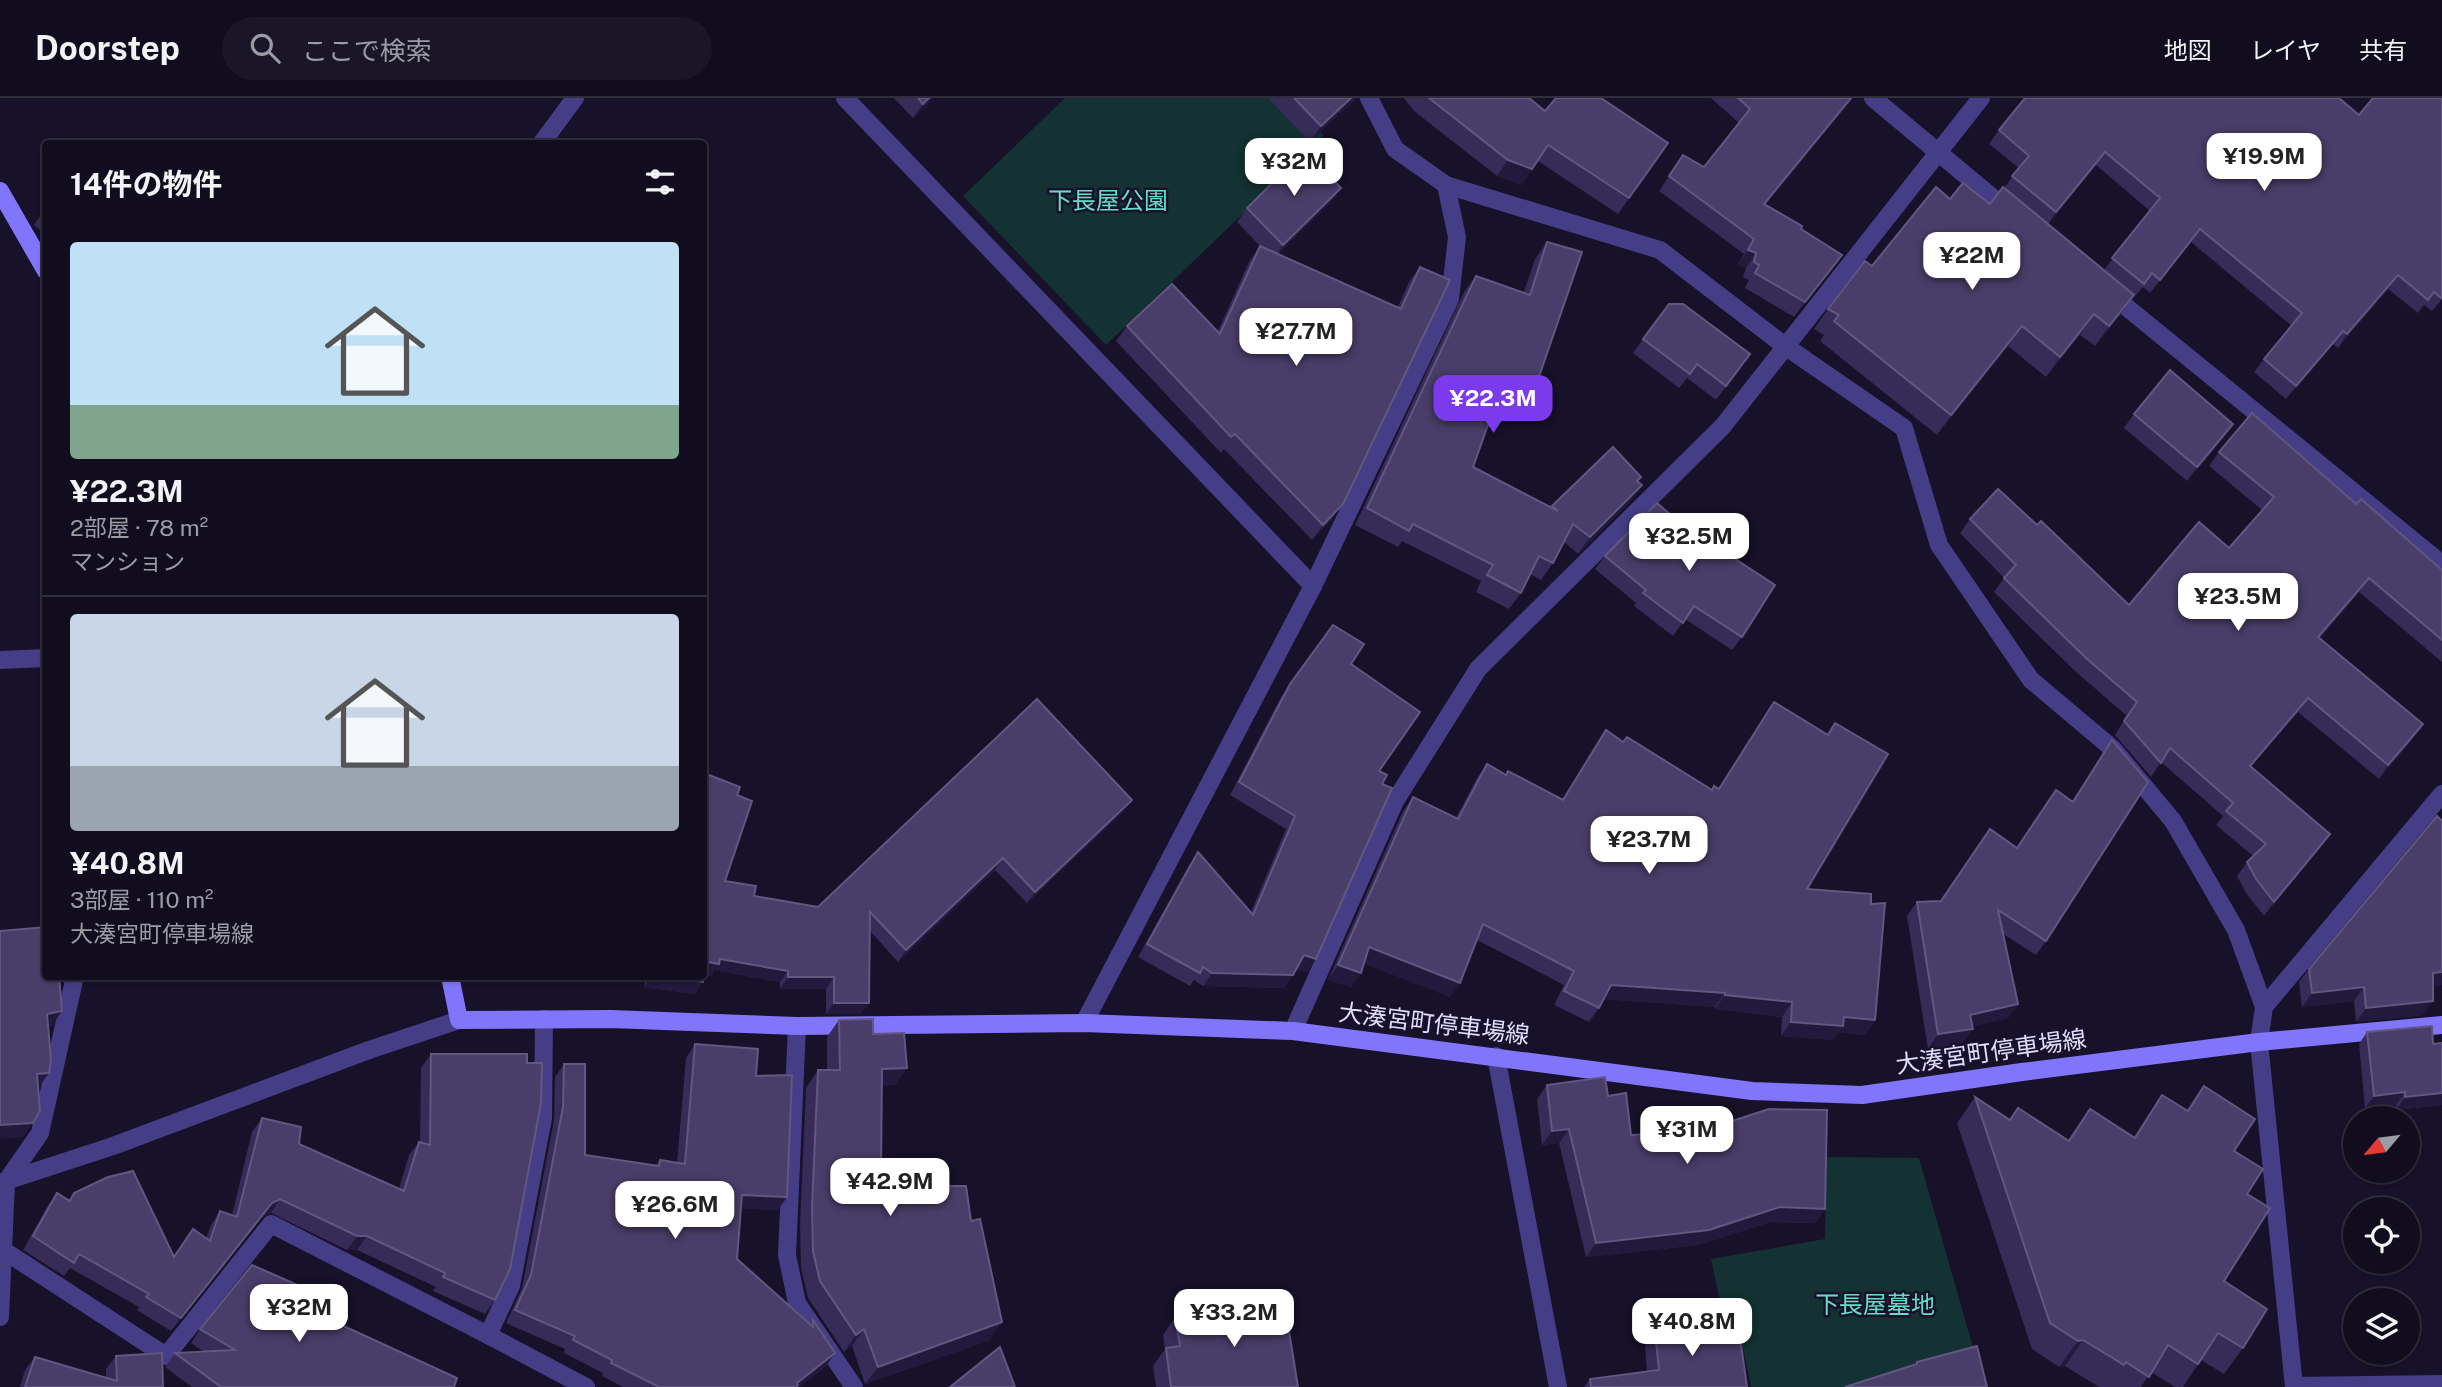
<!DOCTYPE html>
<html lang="ja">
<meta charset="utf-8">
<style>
body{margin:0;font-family:"Public Sans","Noto Sans JP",sans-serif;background:#1a1628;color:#f1f3f6;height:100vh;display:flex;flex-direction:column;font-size:26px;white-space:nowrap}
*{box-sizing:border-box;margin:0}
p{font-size:23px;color:#9c9ca4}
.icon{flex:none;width:38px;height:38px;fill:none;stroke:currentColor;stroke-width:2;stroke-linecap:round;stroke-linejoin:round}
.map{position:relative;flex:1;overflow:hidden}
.sheet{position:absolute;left:42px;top:42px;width:665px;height:840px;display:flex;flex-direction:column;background:#110d1f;border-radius:7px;box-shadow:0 2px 5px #0004,0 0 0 2px #302d3d}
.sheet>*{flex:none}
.needle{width:46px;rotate:241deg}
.fabs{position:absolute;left:2343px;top:1008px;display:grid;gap:14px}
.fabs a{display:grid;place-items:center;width:77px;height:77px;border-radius:50%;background:#110d1f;box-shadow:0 2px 5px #0004,0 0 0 2px #302d3d;font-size:35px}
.price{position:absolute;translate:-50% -60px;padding:0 16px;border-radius:14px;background:#fff;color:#222;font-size:23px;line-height:46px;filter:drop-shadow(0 2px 4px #0008)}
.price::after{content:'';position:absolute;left:50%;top:42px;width:21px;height:16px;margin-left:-10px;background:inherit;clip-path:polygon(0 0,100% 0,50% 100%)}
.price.active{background:#7c3aed;color:#fff}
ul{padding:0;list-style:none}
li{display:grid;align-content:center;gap:14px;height:371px;padding:0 28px}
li+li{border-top:2px solid #302d3d}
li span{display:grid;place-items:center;height:217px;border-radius:7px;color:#555}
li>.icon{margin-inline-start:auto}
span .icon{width:126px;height:126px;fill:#fffc;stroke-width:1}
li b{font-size:30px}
h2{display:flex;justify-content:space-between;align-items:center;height:84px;padding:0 28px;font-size:30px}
header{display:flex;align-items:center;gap:42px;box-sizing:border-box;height:98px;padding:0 35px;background:#110d1f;border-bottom:2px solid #302d3d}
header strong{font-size:33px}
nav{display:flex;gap:38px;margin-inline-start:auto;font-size:24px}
.search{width:490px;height:63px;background:#1a1628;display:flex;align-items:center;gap:18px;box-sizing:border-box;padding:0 24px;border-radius:38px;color:#9c9ca4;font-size:26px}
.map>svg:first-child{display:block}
.green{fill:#143233}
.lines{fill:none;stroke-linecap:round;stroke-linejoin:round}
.minor{stroke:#453e87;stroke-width:18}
.tertiary{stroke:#453e87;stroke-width:18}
.secondary{stroke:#8175fb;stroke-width:18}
.wall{fill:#372b57;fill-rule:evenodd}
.shaded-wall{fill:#22193d}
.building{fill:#493e69;stroke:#615780;stroke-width:2}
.labels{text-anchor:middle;stroke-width:5;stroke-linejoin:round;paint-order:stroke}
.park-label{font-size:24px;fill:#67ddc7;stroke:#171129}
.street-label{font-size:24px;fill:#e1dbfe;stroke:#171129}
</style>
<header>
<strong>Doorstep</strong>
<div class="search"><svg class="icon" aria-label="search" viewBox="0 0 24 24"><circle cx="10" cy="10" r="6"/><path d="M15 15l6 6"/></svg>ここで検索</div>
<nav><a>地図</a><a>レイヤ</a><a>共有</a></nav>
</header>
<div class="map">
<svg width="2442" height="1289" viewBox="0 0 2442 1289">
<rect width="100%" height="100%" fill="#171129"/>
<g class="green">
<path d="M1065 0H1288L1324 38 1106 247 963 98Z"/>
<path d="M1826 1059 1919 1060 1978 1267 1893 1289H1751L1739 1229 1726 1231 1711 1161 1825 1141Z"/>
</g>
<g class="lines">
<g class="minor">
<path d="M845 0 1313 488"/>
<path d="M1873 0 2011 115"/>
<path d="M541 46 575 0"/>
<path d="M1446 87 1660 152 1785 248 1904 330 1939 447 2031 582 2113 651 2173 723 2236 832 2264 909"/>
<path d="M2108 194 2442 466"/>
<path d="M0 562 46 560"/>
<path d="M1084 925 1313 488 1450 201 1457 139 1446 87 1395 51 1369 0"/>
<path d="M797 928 787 1157 797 1205 854 1289"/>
<path d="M1293 933 1395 703 1478 571 1723 328 1981 0"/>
<path d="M1496 958 1558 1289"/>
<path d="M3 1152 166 1258 271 1126 488 1237 511 1188 543 1020 544 921"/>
<path d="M0 1219 6 1084 40 1035 75 878"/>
<path d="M488 1237 586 1289"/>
<path d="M2294 1288 2442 1286"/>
<path d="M2294 1289 2259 944 2264 909 2442 696"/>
</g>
<path class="tertiary" d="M0 1085 113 1048 369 952 459 922"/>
<g class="secondary">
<path d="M0 93 46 173"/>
<path d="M450 878 459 922 611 921 797 928 1084 925 1293 933 1752 993 1862 997 2022 974 2259 944 2442 927"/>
</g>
</g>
<g class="wall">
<path d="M894 0H933L913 20Z"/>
<path d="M1268 0H1356L1310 44Z"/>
<path d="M1404 0H1529L1545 13 1668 45 1618 116 1538 63 1521 87 1497 78 1414 13Z"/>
<path d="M1711 0H1853L1766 106 1801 131 1842 157 1794 219 1745 190 1749 182 1743 179 1746 170 1737 167 1744 156 1659 93 1683 57 1704 69 1739 25Z"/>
<path d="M2442 0V201L2432 213 2424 207 2418 215 2388 191 2338 250 2333 246 2286 301 2254 274 2264 261 2292 228 2191 144 2150 195 2143 189 2134 199 2133 198 2120 217 2095 248 2080 237 2046 279 2008 248 1937 337 1820 243 1824 237 1814 231 1828 211 1872 168 1950 101 1990 106 2004 90 2019 70 1989 46 1999 32 2359 17ZM2096 67 2150 113 2104 172 2048 126Z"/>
<path d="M1341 90 1331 104 1278 156 1398 209 1409 184 1420 169 1332 421 1312 442 1224 351 1221 355 1116 243 1127 228 1218 233 1249 164 1260 148 1237 124 1247 110Z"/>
<path d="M46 110V137L34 127Z"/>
<path d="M1547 144 1520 316 1495 307 1473 369 1551 409 1613 349 1641 379 1638 384 1630 404 1578 456 1564 444 1553 465 1541 482 1530 476 1521 495 1509 511 1476 494 1481 483 1402 443 1398 449 1355 427 1464 194 1476 178 1524 194 1535 161Z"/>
<path d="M1643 241 1750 256 1716 302 1687 280 1679 290 1633 255Z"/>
<path d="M2134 316 2233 326 2223 340 2187 383 2124 330Z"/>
<path d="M2219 354 2356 406 2442 472V564L2359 494 2320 540 2413 641 2379 681 2298 614 2251 669 2320 750 2264 818 2246 795 2237 778 2247 764 2253 758 2216 727 2223 718 2161 664 2151 679 2115 637 2127 618 2076 574 1994 494 2004 480 1960 435 1970 421 2037 427 2129 507 2229 450 2262 412 2209 368Z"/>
<path d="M1657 405 1742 539 1732 552 1685 521 1673 538 1634 508 1636 505 1595 471 1605 458Z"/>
<path d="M1333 527 1351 566 1382 686 1316 861 1307 874 1297 871 1284 890 1203 888 1194 882 1190 888 1138 859 1189 767 1198 754 1251 814 1286 731 1230 697 1281 599Z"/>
<path d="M1774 604 1827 636 1835 625 1807 791 1871 806 1875 922 1865 937 1839 934 1833 942 1781 938 1782 919 1715 911V909L1603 901 1599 910 1589 924 1554 907 1564 887 1477 842 1460 885 1450 899 1364 865 1361 875 1351 889 1328 882 1403 713 1413 699 1456 720 1477 680 1487 666 1505 677 1562 702 1606 632 1623 644 1712 692 1718 691Z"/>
<path d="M2112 642 2046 843 2036 857 2003 836 2018 906 2008 920 1972 928 1973 931 1962 945 1928 951 1907 818 1917 804 1941 803 2017 750 2072 703Z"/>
<path d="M737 697 725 783 754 798 818 809 1124 713 1027 805 995 772 898 864 870 833 869 905 861 916H826V891H780V884L714 872 711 878 705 877 695 896 644 889 646 878H704Z"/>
<path d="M2309 871 2442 887 2433 888 2423 917 2356 924 2354 903 2302 909 2299 884Z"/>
<path d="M839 922 873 936 895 987H882L881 1073 937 1088 990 1242 865 1286 852 1248 844 1254 808 1200 801 1170 800 1126 806 990 818 972H827V939Z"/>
<path d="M2367 934 2433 946 2442 1007 2396 1012V1007L2365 1010 2359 946Z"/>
<path d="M695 946 756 978 778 1112 741 1110 737 1161 810 1226 813 1222 835 1255 826 1268 799 1289H623L602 1278 603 1275 564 1255 565 1251 506 1225 522 1190 554 1022 555 979 564 966 585 1057 656 1067 660 1062 677 1065 686 960Z"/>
<path d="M431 956 495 1202 485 1216 433 1193 436 1189 357 1152H347L271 1115 262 1119 171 1233 137 1212 139 1209 70 1170 64 1178 23 1152 47 1109 57 1095 69 1102 74 1095 174 1159 206 1140 211 1127 220 1113 232 1117 252 1034 262 1020 299 1046 399 1091 409 1057 419 1044H420L421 970Z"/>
<path d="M1547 987 1608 998 1631 1037 1652 1049 1825 1111 1815 1125 1770 1124 1699 1147 1586 1159 1559 1045 1542 1047 1537 1001Z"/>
<path d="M2204 988 2234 1053 2247 1096 2224 1183 2243 1250 2224 1276 2201 1262 2183 1289H2175L2151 1274 2141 1289H2099L2065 1268 2059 1269 2032 1251 1957 1025 1975 999 2009 1022 2068 1042 2090 1011 2133 1040 2162 997 2187 1012Z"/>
<path d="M323 1204 337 1225 454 1289H192L165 1269 175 1255 204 1254 191 1245 200 1231Z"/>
<path d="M1175 1219 1298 1289H1156L1153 1268 1165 1251 1163 1237Z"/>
<path d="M1655 1233 1747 1289H1584L1590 1281 1647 1273 1645 1248Z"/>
<path d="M116 1258 163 1289H20L25 1272 35 1259 106 1280V1271Z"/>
</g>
<g class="shaded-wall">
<path d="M929 0H933L913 20 923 6Z"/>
<path d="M1351 0H1356L1310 44 1321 28Z"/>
<path d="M1851 0H1853L1754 121 1764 106Z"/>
<path d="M2105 54 2096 67 2047 128 2056 114Z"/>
<path d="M1508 62 1532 71 1521 87 1497 78Z"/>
<path d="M1341 90 1331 104 1273 162 1283 147Z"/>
<path d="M2200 131 2191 144 2150 195 2160 182Z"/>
<path d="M1748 152 1756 155 1746 170 1737 167Z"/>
<path d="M1842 157 1832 172 1794 219 1805 204Z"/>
<path d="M2398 177 2388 191 2338 250 2347 236Z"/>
<path d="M2134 197 2120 217 2095 248 2109 228Z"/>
<path d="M2094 216 2080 237 2046 279 2060 259Z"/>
<path d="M2022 228 2008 248 1937 337 1951 317Z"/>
<path d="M2343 233 2333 246 2286 301 2296 288Z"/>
<path d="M1502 288 1532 299 1520 316 1491 305Z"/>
<path d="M2233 326 2223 340 2187 383 2197 369Z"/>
<path d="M1642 387 1630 404 1578 456 1590 439Z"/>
<path d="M1343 406 1332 421 1312 442 1323 427Z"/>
<path d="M2369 480 2359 494 2308 553 2318 539Z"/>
<path d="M2308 600 2298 614 2240 682 2250 668Z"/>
<path d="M2423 626 2413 641 2379 681 2388 667Z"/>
<path d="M1132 702 1124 713 1027 805 1035 794Z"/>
<path d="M2330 736 2320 750 2264 818 2274 804Z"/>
<path d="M1003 760 995 772 898 864 906 852Z"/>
<path d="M1369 849 1460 885 1450 899 1359 864Z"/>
<path d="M1304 857 1316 861 1307 874 1294 870Z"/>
<path d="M720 861 788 873 780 884 714 872 711 878 704 876 707 864Z"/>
<path d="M1338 867 1361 875 1351 889 1328 882Z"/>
<path d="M2442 874V887L2423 889 2433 875Z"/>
<path d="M1212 875 1293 877 1284 890 1203 888Z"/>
<path d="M652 878H658L703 884 695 896 644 889Z"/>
<path d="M788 879H834L826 891H780Z"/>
<path d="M1611 887 1725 895 1715 909 1601 901Z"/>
<path d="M2364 889 2354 903 2302 909 2312 895Z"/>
<path d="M1725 897 1792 904 1782 919 1715 911Z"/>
<path d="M2433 903 2423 917 2356 924 2366 910Z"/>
<path d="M834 905H869L861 916H826Z"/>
<path d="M2018 906 2008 920 1960 931 1970 917Z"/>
<path d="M62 913 52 928 37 931 47 916Z"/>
<path d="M1844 919 1875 922 1865 937 1839 934 1833 942 1781 938 1791 924Z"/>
<path d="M1973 931 1962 945 1928 951 1938 936Z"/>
<path d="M907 970 895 987 870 988 882 971Z"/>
<path d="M49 975 39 989 37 976Z"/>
<path d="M2405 994 2396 1007 2365 1010 2374 998Z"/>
<path d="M2442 995V1007L2396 1012 2405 999Z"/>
<path d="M33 1025 23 1039 0 1041V1027Z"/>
<path d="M1569 1031 1559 1045 1542 1047 1552 1033Z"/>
<path d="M742 1097 787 1099 778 1112 733 1110Z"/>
<path d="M280 1101 271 1115 262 1119 171 1233 181 1220 272 1105Z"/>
<path d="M1780 1109 1825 1111 1815 1125 1770 1124 1699 1147 1586 1159 1596 1145Z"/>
<path d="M357 1138H367L357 1152H347Z"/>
<path d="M1002 1224 990 1242 865 1286 878 1269Z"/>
<path d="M864 1231 852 1248 844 1254 856 1237Z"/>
<path d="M2083 1242 2065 1268 2059 1269 2078 1243Z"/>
<path d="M835 1255 826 1268 799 1289H794L797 1285Z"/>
</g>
<g class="building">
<path d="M918 0H929L923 6Z"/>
<path d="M1294 0H1351L1321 28Z"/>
<path d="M1429 0H1529L1545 13 1556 0H1601L1668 45 1629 100 1548 47 1532 71 1508 62Z"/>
<path d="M1738 0H1851L1764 106 1802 128 1801 131 1842 157 1805 204 1755 175 1759 167 1754 164 1756 155 1748 152 1754 141 1669 78 1683 57 1704 69 1750 11Z"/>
<path d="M2025 0H2339L2359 17 2373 0H2442V199L2441 200 2434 194 2428 202 2398 177 2347 236 2343 233 2296 288 2264 261 2302 215 2200 131 2160 182 2152 175 2144 186 2112 160 2160 100 2105 54 2056 114 2012 78 2029 58 1999 32Z"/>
<path d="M1305 53 1341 90 1283 147 1247 110Z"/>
<path d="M1963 85 1990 106 2003 89 2134 197 2109 228 2094 216 2060 259 2022 228 1951 317 1834 223 1839 217 1828 211 1865 163 1872 168 1936 89 1950 101Z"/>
<path d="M1547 144 1582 154 1532 299 1502 288 1473 369 1558 413 1552 408 1613 349 1641 379 1637 383 1642 387 1590 439 1573 426 1553 465 1539 458 1521 495 1487 477 1493 467 1413 426 1409 433 1367 410 1476 178 1530 197Z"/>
<path d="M1260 148 1401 211 1420 169 1450 182 1343 406 1323 427 1235 336 1231 339 1127 228 1172 186 1220 236Z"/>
<path d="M1669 206H1683L1750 256 1726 288 1697 266 1690 276 1643 241Z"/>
<path d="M2170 272 2233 326 2197 369 2134 316Z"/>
<path d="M2252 315 2356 406 2361 401 2442 472V542L2369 480 2318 539 2423 626 2388 667 2308 600 2250 668 2330 736 2274 804 2256 781 2247 764 2266 746 2226 713 2233 705 2170 650 2161 665 2124 623 2137 604 2086 560 2004 480 2016 467 1970 421 1998 391 2037 427 2041 423 2129 507 2199 424 2229 450 2274 399 2219 354Z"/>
<path d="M1657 405 1699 441 1700 438 1775 487 1742 539 1694 508 1683 525 1643 495 1646 492 1605 458Z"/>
<path d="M1333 527 1364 546 1351 566 1420 614 1379 673 1387 677 1382 686 1392 690 1316 861 1304 857 1293 877 1212 875 1203 869 1200 875 1147 846 1198 754 1253 817 1295 718 1239 684 1290 586Z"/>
<path d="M1037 601 1132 702 1035 794 1003 760 906 852 870 814 869 905H834V879H788V873L720 861 719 866 707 864 703 884 658 878H704V675L740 689 737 697 752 703 725 783 756 788 754 798 818 809Z"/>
<path d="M1774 604 1828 637 1835 625 1888 656 1807 791 1871 796V806L1885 805 1875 922 1844 919 1843 928 1791 924 1792 904 1725 897V895L1611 887 1599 910 1564 893 1574 873 1483 826 1460 885 1369 849 1361 875 1338 867 1413 699 1458 721 1487 666 1506 677 1508 673 1563 702 1606 632 1623 644 1627 639 1712 692 1714 688 1719 691Z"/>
<path d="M2112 642 2148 684 2046 843 1998 812 2018 906 1970 917 1973 931 1938 936 1917 804 1941 803 1990 731 2017 750 2056 692 2073 704Z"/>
<path d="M2437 718 2442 723V874L2433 875V903L2366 910 2364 889 2312 895 2309 871Z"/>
<path d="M46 829V878H59L62 913 47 916 51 962 49 975 37 976 40 1013 33 1025 0 1027V833Z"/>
<path d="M873 921V936L904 935 907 970 882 971 881 1073 936 1072 937 1088H966L971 1123 980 1121 1002 1224 878 1269 864 1231 856 1237 820 1183 813 1153 812 1109 818 972H840L839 922Z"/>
<path d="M2432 928 2433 946 2442 945V995L2405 999V994L2374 998 2367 934Z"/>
<path d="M695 946 758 951 756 978 792 977 787 1099 742 1097 737 1161 813 1229V1222L835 1255 797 1285 798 1287 796 1289H659L611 1265 612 1262 573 1242 575 1238 515 1212 531 1177 563 1009 564 966H585V1057L659 1068 660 1062 685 1066Z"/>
<path d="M431 956H527V965H542L541 1005 510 1171 495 1202 443 1179 445 1175 367 1138H357L280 1101 272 1105 181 1220 146 1199 149 1196 79 1156 74 1165 33 1138 57 1095 70 1103 74 1095 108 1079 133 1073 174 1159 193 1131 210 1143 220 1113 237 1119 262 1020 301 1029 299 1046 404 1093 419 1044 430 1047Z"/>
<path d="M1605 979 1608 998 1626 995 1631 1037 1650 1036 1652 1049 1769 1011 1827 1012 1825 1111 1780 1109 1709 1132 1596 1145 1569 1031 1552 1033 1547 987Z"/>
<path d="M2204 988 2255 1021 2234 1053 2263 1071 2247 1096 2270 1110 2224 1183 2267 1211 2243 1250 2218 1235 2198 1266 2168 1247 2149 1279 2126 1264 2124 1267 2083 1242 2078 1243 2050 1225 1975 999 2010 1022 2018 1010 2069 1043 2090 1011 2135 1040 2162 997 2188 1013Z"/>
<path d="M252 1167 325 1199 323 1204 342 1212 337 1225 457 1280 454 1289H221L175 1255 235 1252 200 1231Z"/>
<path d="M1284 1202 1298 1289H1171L1166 1250 1180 1248 1175 1219Z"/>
<path d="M1737 1217 1747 1289H1591L1590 1281 1659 1272 1655 1233Z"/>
<path d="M1977 1248 1987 1289H1845L1917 1266V1264Z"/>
<path d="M1000 1249 1015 1289H950Z"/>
<path d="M162 1255 163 1289H25L35 1259 117 1283 116 1258Z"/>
</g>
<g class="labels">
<g class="park-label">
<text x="1108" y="111">下長屋公園</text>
<text x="1875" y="1215">下長屋墓地</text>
</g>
<g class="street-label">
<text transform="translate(1434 926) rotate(7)" y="8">大湊宮町停車場線</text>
<text transform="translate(1991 954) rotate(-8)" y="8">大湊宮町停車場線</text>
</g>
</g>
</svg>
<div class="fabs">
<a><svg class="needle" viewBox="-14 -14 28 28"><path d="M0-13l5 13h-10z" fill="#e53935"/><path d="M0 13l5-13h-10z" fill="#9c9ca4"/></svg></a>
<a><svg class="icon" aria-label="locate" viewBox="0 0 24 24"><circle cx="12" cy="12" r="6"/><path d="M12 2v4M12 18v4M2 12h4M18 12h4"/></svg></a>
<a><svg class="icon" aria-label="layers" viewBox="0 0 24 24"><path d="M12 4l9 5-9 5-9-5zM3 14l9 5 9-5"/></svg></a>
</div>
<b class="price" style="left:2264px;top:95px">¥19.9M</b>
<b class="price" style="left:1294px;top:100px">¥32M</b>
<b class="price" style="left:1972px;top:194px">¥22M</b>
<b class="price" style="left:1296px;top:270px">¥27.7M</b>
<b class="price active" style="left:1493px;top:337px">¥22.3M</b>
<b class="price" style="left:1689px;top:475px">¥32.5M</b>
<b class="price" style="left:2238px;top:535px">¥23.5M</b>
<b class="price" style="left:1649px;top:778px">¥23.7M</b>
<b class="price" style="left:1687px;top:1068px">¥31M</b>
<b class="price" style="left:890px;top:1120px">¥42.9M</b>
<b class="price" style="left:675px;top:1143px">¥26.6M</b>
<b class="price" style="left:299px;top:1246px">¥32M</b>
<b class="price" style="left:1234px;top:1251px">¥33.2M</b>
<b class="price" style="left:1692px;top:1260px">¥40.8M</b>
<section class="sheet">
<h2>14件の物件<svg class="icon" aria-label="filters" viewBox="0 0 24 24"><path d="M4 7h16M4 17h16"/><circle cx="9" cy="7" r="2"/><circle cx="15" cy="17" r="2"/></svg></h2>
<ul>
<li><span style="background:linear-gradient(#bfe0f5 75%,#7fa58c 0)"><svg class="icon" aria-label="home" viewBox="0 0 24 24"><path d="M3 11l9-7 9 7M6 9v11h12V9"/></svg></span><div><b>¥22.3M</b><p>2部屋 · 78 m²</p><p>マンション</p></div></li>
<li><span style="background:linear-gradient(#c9d6e8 70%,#9aa5b1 0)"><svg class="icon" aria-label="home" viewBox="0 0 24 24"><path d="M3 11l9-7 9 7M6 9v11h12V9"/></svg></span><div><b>¥40.8M</b><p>3部屋 · 110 m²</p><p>大湊宮町停車場線</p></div></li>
</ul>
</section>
</div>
